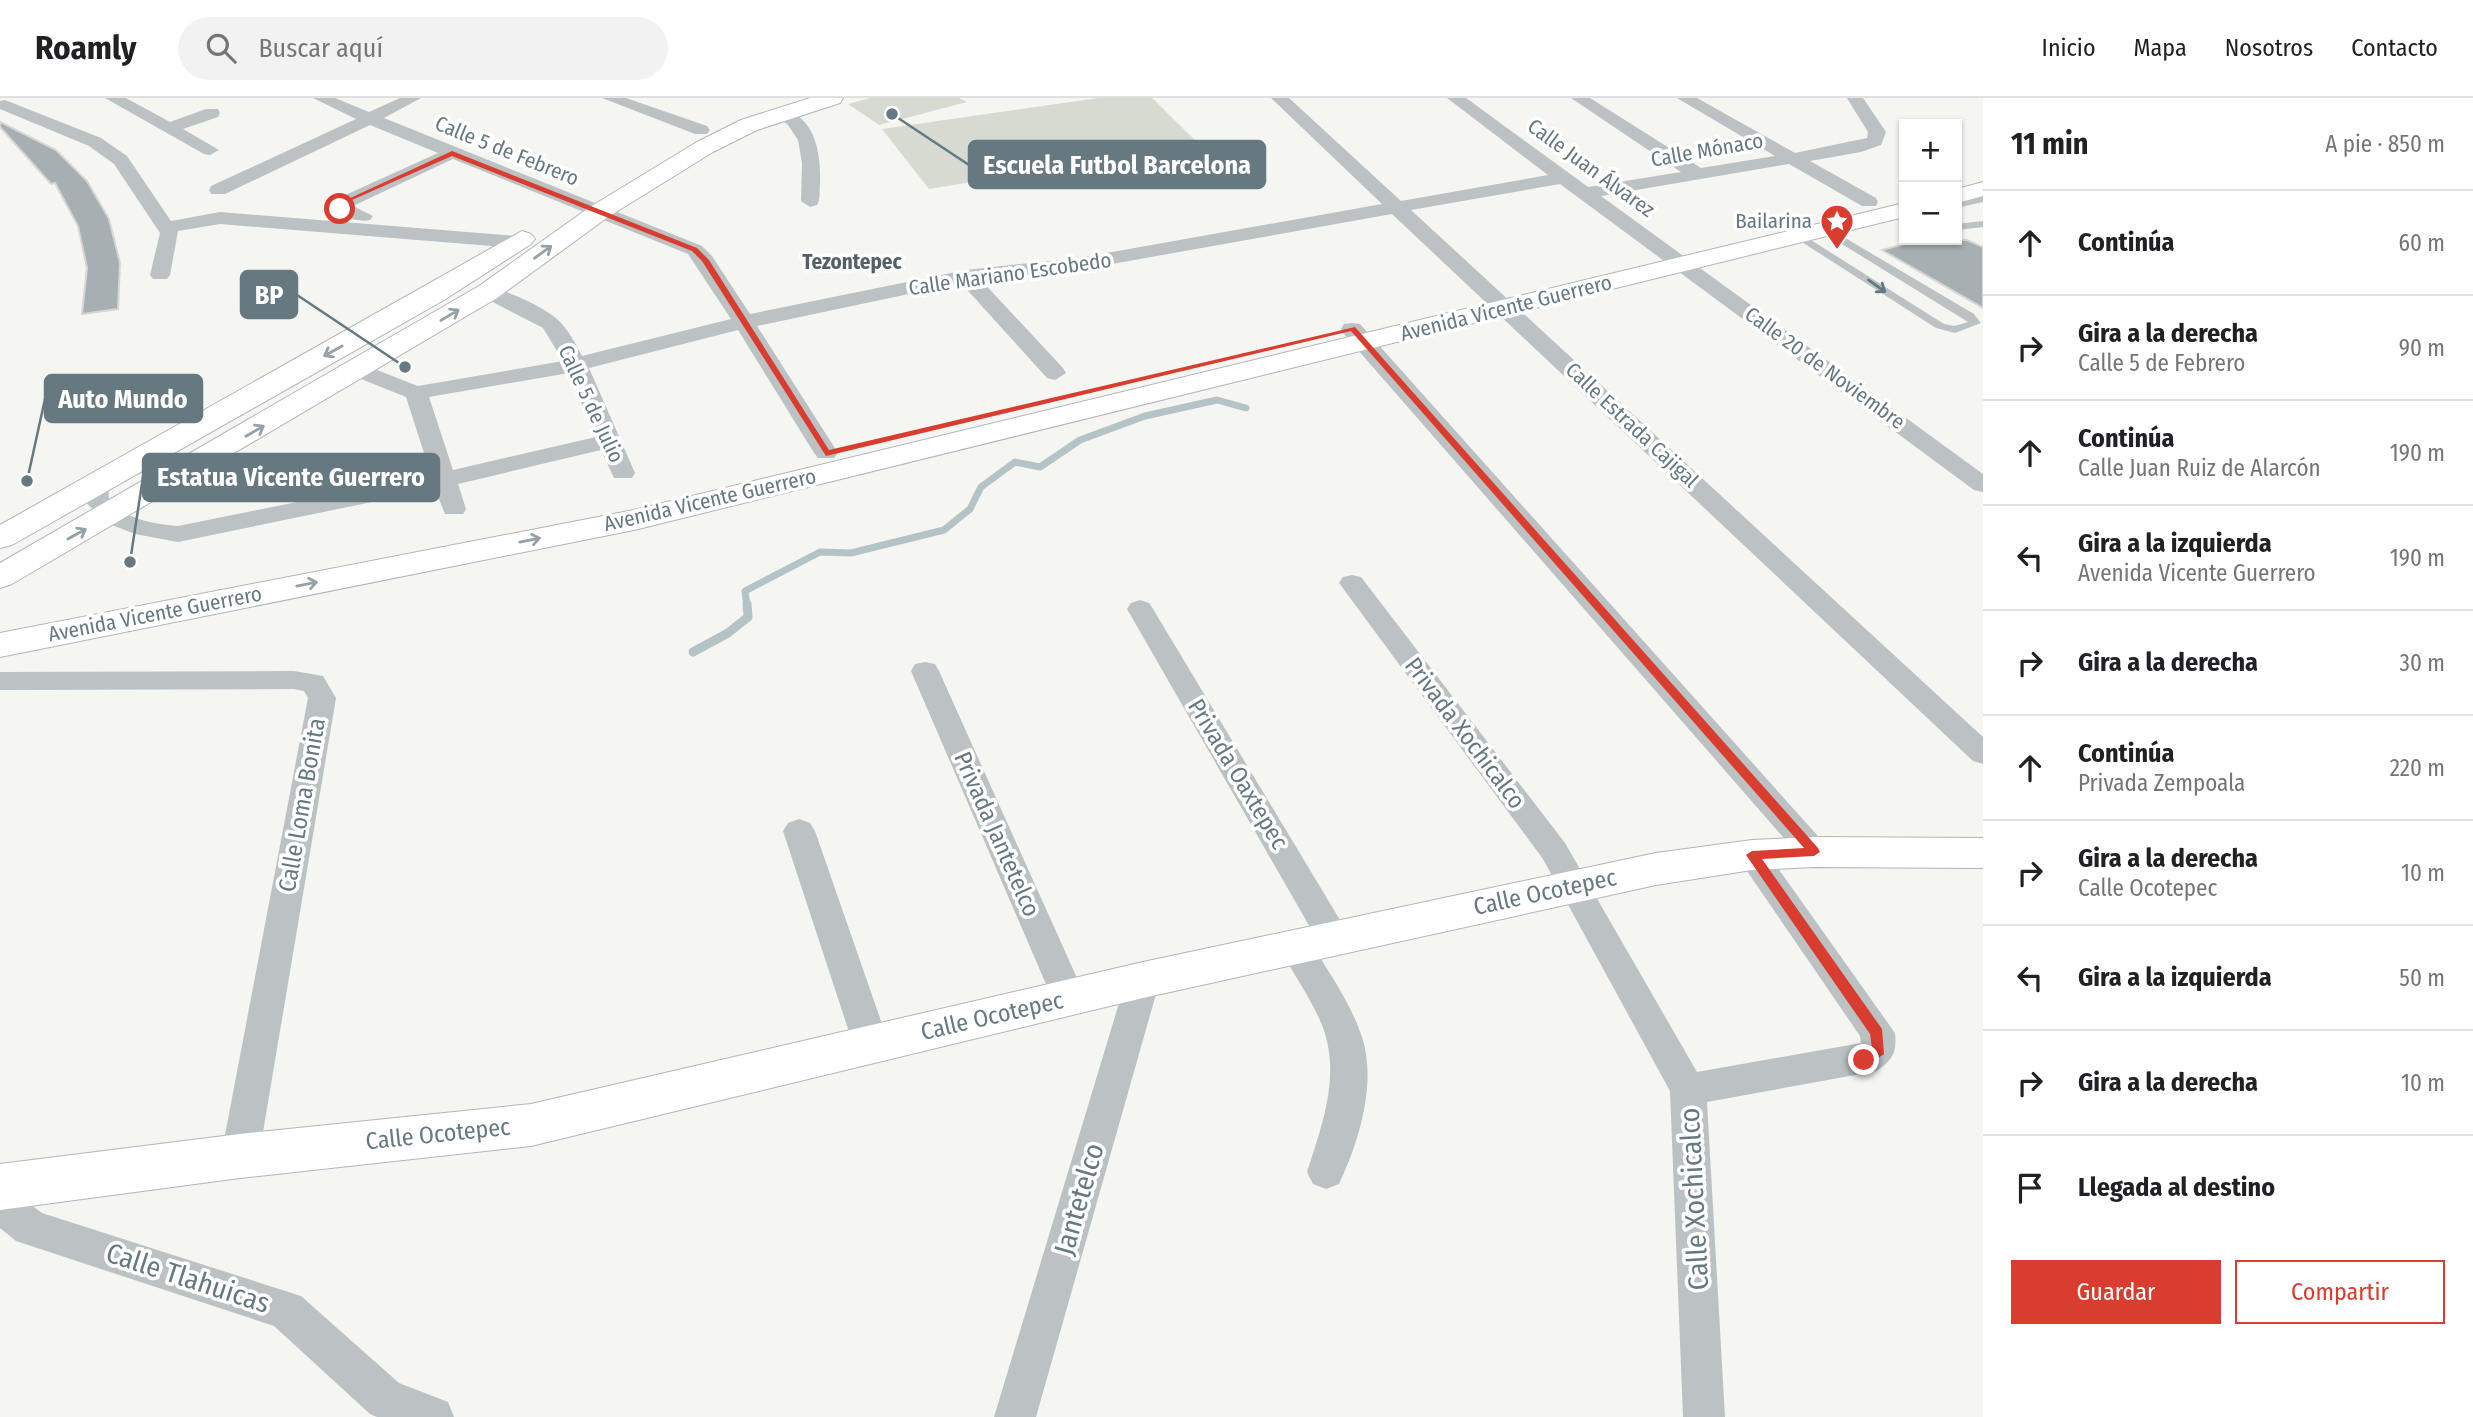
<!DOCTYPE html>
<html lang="es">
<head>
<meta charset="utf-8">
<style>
	body { margin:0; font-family:"Fira Sans Condensed",sans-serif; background:#f2f2f2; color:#202124 }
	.controls { position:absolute; right:21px; top:21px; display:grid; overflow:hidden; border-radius:0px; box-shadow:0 2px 5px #0004 }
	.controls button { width:63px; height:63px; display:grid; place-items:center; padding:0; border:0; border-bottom:2px solid #e0e0e0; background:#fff; color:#202124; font:35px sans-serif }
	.stop { position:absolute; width:21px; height:21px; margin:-16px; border:5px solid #d83d2f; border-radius:50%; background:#fff }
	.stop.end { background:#d83d2f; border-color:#fff; box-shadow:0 2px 7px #0008 }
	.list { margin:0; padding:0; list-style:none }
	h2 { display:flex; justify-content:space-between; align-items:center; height:91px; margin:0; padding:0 28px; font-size:30px }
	h2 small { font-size:23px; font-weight:400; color:#757577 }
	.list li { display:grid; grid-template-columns:46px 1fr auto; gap:21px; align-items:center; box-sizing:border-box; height:105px; padding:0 28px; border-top:2px solid #e0e0e0 }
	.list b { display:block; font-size:26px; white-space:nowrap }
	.list p { margin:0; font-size:23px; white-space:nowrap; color:#757577 }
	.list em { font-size:23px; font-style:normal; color:#757577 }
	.actions { display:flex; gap:14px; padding:21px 28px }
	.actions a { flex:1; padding:16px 0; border:2px solid #d83d2f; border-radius:0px; text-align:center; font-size:24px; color:#d83d2f }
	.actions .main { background:#d83d2f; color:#fff }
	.icon { flex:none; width:38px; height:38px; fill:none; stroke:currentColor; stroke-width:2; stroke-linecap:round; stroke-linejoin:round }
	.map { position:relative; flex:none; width:1983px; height:1319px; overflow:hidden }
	header { display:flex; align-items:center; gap:42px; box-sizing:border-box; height:98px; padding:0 35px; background:#fff; border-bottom:2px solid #e0e0e0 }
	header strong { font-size:33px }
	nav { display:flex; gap:38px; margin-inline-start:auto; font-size:24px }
	.search { width:490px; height:63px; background:#f2f2f2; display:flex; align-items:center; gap:18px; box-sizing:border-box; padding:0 24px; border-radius:38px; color:#757577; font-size:26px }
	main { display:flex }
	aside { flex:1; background:#fff }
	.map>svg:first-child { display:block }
	.green { fill:#d6dad1 }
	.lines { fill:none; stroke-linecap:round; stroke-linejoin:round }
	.stream-far1 { stroke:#b4c3c5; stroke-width:7 }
	.stream { stroke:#b4c3c5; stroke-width:9 }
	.building { fill:#a6afb2; stroke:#d7d6d5; stroke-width:2 }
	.secondary-casing { stroke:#afb6b9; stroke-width:2 }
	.lane { fill:#bcc2c4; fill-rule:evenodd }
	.street { fill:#bcc2c4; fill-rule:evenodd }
	.secondary { fill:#fff; fill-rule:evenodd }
	.oneway { stroke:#94a1a7 }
	.oneway2 { stroke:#667981 }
	.route { fill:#d83d2f }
	.labels { text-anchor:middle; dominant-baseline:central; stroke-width:7; stroke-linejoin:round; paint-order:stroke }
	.far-street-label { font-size:21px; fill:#667981; stroke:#fff }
	.far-poi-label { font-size:21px; fill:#667981; stroke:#fff; text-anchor:end }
	.far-neighbourhood-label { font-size:21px; font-weight:bold; fill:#536167; stroke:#fff }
	.street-label { font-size:24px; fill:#667981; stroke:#fff }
	.near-street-label { font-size:28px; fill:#667981; stroke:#fff }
	.leader { fill:none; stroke:#667981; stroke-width:2.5 }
	.callout-dot { fill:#667981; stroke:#fff; stroke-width:2.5 }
	.callout { fill:#667981; stroke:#667981; stroke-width:2.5 }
	.callout-label { font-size:26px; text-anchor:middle; font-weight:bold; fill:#fff }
</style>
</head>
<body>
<header>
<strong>Roamly</strong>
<div class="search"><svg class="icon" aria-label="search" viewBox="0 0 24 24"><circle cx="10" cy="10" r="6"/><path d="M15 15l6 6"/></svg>Buscar aquí</div>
<nav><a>Inicio</a><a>Mapa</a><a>Nosotros</a><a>Contacto</a></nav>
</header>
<main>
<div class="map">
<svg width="1983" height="1319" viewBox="0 0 1983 1319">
	<rect width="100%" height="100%" fill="#f5f5f2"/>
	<path class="green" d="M870,0H959L967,4L879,27L848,6Z
		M1099,0H1152L1199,46L929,91L882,31Z"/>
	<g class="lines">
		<path class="stream-far1" d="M747,508L745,493L820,454L851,455L944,432L970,411L981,389L1015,364L1040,369L1080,342L1145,318L1217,302L1246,310"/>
		<path class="stream" d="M693,554L728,535L748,519L747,506"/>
	</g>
	<path class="building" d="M0,24L56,52L87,83L109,121L120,165L118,211L82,216L87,170L78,128L55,85L51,86L0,29Z
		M1919,142H1967L1983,149V210L1882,152Z"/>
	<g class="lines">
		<defs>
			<path id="secondary" d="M810,0H843L840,5L757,32L713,54L608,119L497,200L12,486L0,490V465L479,188L590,109L697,44L741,22Z
				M1983,84V98L1957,105V91Z
				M1904,105V119L634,432L0,559V535L634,412Z
				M522,133L531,136L535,141L531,146L444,202L12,447L0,450V427Z
				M1814,739L1983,740V770L1814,769L1752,772L1656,787L1143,900L531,1048L240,1080L0,1112V1066L240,1036L531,1006L1143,864L1656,755L1752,742Z"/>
		</defs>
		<use href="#secondary" class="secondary-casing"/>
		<path class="lane" d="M1983,98V104L1957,110V104Z
			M1983,123V129L1957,132V126Z
			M1825,128L1974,216L1981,225L1955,235L1936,230L1794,139L1803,137L1944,226L1954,228L1968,224L1821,133L1820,131Z"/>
		<path class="street" d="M105,0H126L170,24L206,11H218L220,15L218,19L183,31L219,52L210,57L204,56Z
			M313,0H335L369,14L400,0H421L384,20L702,148L712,158L750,216L966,172L1084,159L1382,106L1271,0H1289L1401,103L1548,77L1447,0H1466L1588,89L1681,74L1571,0H1590L1701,70L1775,58L1677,0H1697L1795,55L1867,40L1868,34L1847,0H1863L1886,34L1881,47L1861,54L1810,63L1876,100L1878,104L1876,108H1862L1789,66L1601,98L1983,376V394L1974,392L1560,86L1411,112L1983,639V666L1973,663L1392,116L1084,171L981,182L1063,270L1066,275L1055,282L1047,280L961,185L757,228L838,355L834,360H818L814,355L738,232L589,270L635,375L632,380H614L601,352L458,386L466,411L463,416H445L435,391L178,444L135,436L104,424L85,403L84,384L87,379H105L108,384L109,402C127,422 153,426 178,428L431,377L406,299L351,277L348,272L359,265L418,288L563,263L543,230L481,198L478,194L481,190C497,186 544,209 557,221C568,231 576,246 582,258L731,221L688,156L453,61L353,108L373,118L370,122C357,125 336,117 328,108L330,104L438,55L370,27L225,96H211L209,92L211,88L356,21ZM569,275L596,339L453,372L429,299Z
			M602,0H626L707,28L710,32L707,36H695Z
			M5,2L101,40L127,58L171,123L220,114L517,138L527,144L517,150L220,126L178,133L170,177L167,181H153L150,177L160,135L114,66L89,48L0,11V3Z
			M782,11C816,19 821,56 820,85C819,93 821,100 817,107L810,109L801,103L802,65L798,42L788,27L773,16Z
			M1352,225L1360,226L1825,746L1830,754L1825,762L1814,766L1803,762L1344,236L1341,231L1344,226Z
			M1352,477L1361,479L1565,745L1697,974L1861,945L1860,938L1736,757L1741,749L1752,745L1763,749L1895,935C1897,955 1893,961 1877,973L1707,1004L1725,1319H1683L1670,993L1543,761L1339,485L1343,479Z
			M1140,502L1149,505L1153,511L1346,832L1351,841L1346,850L1334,854L1322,850L1127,511L1131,505Z
			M925,564L935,566L939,573L1086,900L1081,910L1069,914L1057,910L1052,900L911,573L915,566Z
			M294,573L323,578L336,600L259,1058L253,1070L240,1075L227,1070L221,1058L308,600L304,593L294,591L0,592V574Z
			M799,721L810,725L815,733L889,946L884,957L871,961L858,957L853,946L783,733L788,725Z
			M1296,836L1308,840C1327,872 1350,903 1362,939C1377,985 1359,1044 1339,1086L1326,1091L1313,1086L1307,1074C1324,1021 1344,969 1317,916C1306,893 1291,872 1279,849L1284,840Z
			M1143,868L1155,872L1160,882L1036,1319H994L1126,882L1131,872Z
			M0,1089L14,1094L42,1115L301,1198L399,1285L448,1304L454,1319H377L370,1316L274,1228L16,1143L0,1130Z"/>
		<use href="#secondary" class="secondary"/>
	</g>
	<defs><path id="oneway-shaft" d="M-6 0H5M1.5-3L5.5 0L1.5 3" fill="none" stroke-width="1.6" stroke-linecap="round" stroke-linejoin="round" transform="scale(1.75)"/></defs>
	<g class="oneway">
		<use href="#oneway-shaft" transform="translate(543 154) rotate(-36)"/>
		<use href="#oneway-shaft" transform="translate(450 217) rotate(-31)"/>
		<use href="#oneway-shaft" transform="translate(333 253) rotate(151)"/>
		<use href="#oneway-shaft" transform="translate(255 333) rotate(-30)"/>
		<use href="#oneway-shaft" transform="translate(77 436) rotate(-29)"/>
		<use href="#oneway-shaft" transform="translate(530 442) rotate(-11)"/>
		<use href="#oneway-shaft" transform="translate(307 486) rotate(-11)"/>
	</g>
	<use class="oneway2" href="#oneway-shaft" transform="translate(1877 188) rotate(35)"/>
	<path class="route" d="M452,53L697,150L709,162L829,352L1355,229L1818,750L1820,754L1814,758L1762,761L1882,931L1884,956L1869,966H1859V958L1872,950L1870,936L1746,757L1752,753L1804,750L1351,233L826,358L702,163L692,153L452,58L345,105L341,108L343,113H338L333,108Z"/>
	<defs>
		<symbol id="sight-pin" viewBox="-11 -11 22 30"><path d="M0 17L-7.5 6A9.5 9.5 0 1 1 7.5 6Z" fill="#d83d2f" stroke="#fff"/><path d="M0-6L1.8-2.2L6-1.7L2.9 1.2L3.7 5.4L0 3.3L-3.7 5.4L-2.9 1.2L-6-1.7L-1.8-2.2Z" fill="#fff"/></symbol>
	</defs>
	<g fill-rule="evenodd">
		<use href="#sight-pin" x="1818" y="104" width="38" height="52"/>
	</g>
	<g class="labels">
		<g class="far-street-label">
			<text transform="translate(1707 52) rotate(-10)">Calle Mónaco</text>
			<text transform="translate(507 53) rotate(22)">Calle 5 de Febrero</text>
			<text transform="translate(1591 70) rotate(36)">Calle Juan Álvarez</text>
			<text transform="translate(1010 176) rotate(-8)">Calle Mariano Escobedo</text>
			<text transform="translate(1506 210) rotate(-14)">Avenida Vicente Guerrero</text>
			<text transform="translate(1825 270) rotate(36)">Calle 20 de Noviembre</text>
			<text transform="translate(591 306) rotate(65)">Calle 5 de Julio</text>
			<text transform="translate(1632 327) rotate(43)">Calle Estrada Cajigal</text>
			<text transform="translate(710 402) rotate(-13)">Avenida Vicente Guerrero</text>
			<text transform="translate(155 516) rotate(-11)">Avenida Vicente Guerrero</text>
		</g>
		<g class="far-poi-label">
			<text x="1812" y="123">Bailarina</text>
		</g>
		<g class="far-neighbourhood-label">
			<text x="852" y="164">Tezontepec</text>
		</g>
		<g class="street-label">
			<text transform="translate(1465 635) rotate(53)">Privada Xochicalco</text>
			<text transform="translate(1238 676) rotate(59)">Privada Oaxtepec</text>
			<text transform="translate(302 707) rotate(-80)">Calle Loma Bonita</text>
			<text transform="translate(997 736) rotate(66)">Privada Jantetelco</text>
			<text transform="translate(1545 794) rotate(-12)">Calle Ocotepec</text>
			<text transform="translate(992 918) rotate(-13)">Calle Ocotepec</text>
			<text transform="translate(438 1036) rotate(-6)">Calle Ocotepec</text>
		</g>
		<g class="near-street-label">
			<text transform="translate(1079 1101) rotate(-74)">Jantetelco</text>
			<text transform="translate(1694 1101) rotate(-93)">Calle Xochicalco</text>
			<text transform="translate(188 1180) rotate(18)">Calle Tlahuicas</text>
		</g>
	</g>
	<path class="leader" d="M892 16L969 67M405 269L297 197M27 383L45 301M130 464L143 379"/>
	<g class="callout-dot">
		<circle cx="892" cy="16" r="7"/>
		<circle cx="405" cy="269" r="7"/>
		<circle cx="27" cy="383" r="7"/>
		<circle cx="130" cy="464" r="7"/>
	</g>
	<g class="callout">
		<rect x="969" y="43" width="296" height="47" rx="7"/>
		<rect x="241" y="173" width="56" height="47" rx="7"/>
		<rect x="45" y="277" width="157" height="47" rx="7"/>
		<rect x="143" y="356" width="296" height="47" rx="7"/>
	</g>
	<g class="callout-label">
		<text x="1117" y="76">Escuela Futbol Barcelona</text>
		<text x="269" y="206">BP</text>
		<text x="123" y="310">Auto Mundo</text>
		<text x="291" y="388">Estatua Vicente Guerrero</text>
	</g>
</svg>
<div class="controls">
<button>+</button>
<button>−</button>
</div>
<div class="stop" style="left:340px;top:111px"></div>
<div class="stop end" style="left:1864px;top:962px"></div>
</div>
<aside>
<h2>11 min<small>A pie · 850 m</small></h2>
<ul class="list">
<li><svg class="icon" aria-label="ahead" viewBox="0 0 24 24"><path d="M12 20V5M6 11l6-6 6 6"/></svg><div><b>Continúa</b></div><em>60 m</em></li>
<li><svg class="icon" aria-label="right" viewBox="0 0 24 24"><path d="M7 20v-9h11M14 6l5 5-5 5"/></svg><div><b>Gira a la derecha</b><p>Calle 5 de Febrero</p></div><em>90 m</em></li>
<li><svg class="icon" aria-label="ahead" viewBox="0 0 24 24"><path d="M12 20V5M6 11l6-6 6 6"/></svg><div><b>Continúa</b><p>Calle Juan Ruiz de Alarcón</p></div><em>190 m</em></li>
<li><svg class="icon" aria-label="left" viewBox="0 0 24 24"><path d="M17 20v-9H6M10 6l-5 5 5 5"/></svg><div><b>Gira a la izquierda</b><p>Avenida Vicente Guerrero</p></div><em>190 m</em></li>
<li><svg class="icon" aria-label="right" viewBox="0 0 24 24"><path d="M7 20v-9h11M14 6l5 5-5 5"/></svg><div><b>Gira a la derecha</b></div><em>30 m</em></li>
<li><svg class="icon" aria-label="ahead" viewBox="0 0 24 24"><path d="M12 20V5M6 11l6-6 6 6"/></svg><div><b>Continúa</b><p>Privada Zempoala</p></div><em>220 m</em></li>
<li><svg class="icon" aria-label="right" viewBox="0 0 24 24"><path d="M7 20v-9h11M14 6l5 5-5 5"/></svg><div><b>Gira a la derecha</b><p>Calle Ocotepec</p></div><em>10 m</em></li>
<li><svg class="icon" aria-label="left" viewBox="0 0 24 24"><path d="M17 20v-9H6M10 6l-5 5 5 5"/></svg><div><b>Gira a la izquierda</b></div><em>50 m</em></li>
<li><svg class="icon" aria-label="right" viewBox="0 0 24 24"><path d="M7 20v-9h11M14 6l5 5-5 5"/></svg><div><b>Gira a la derecha</b></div><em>10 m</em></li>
<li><svg class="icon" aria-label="arrive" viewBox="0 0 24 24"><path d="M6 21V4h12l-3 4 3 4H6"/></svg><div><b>Llegada al destino</b></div></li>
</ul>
<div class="actions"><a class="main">Guardar</a><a>Compartir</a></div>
</aside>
</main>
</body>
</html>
